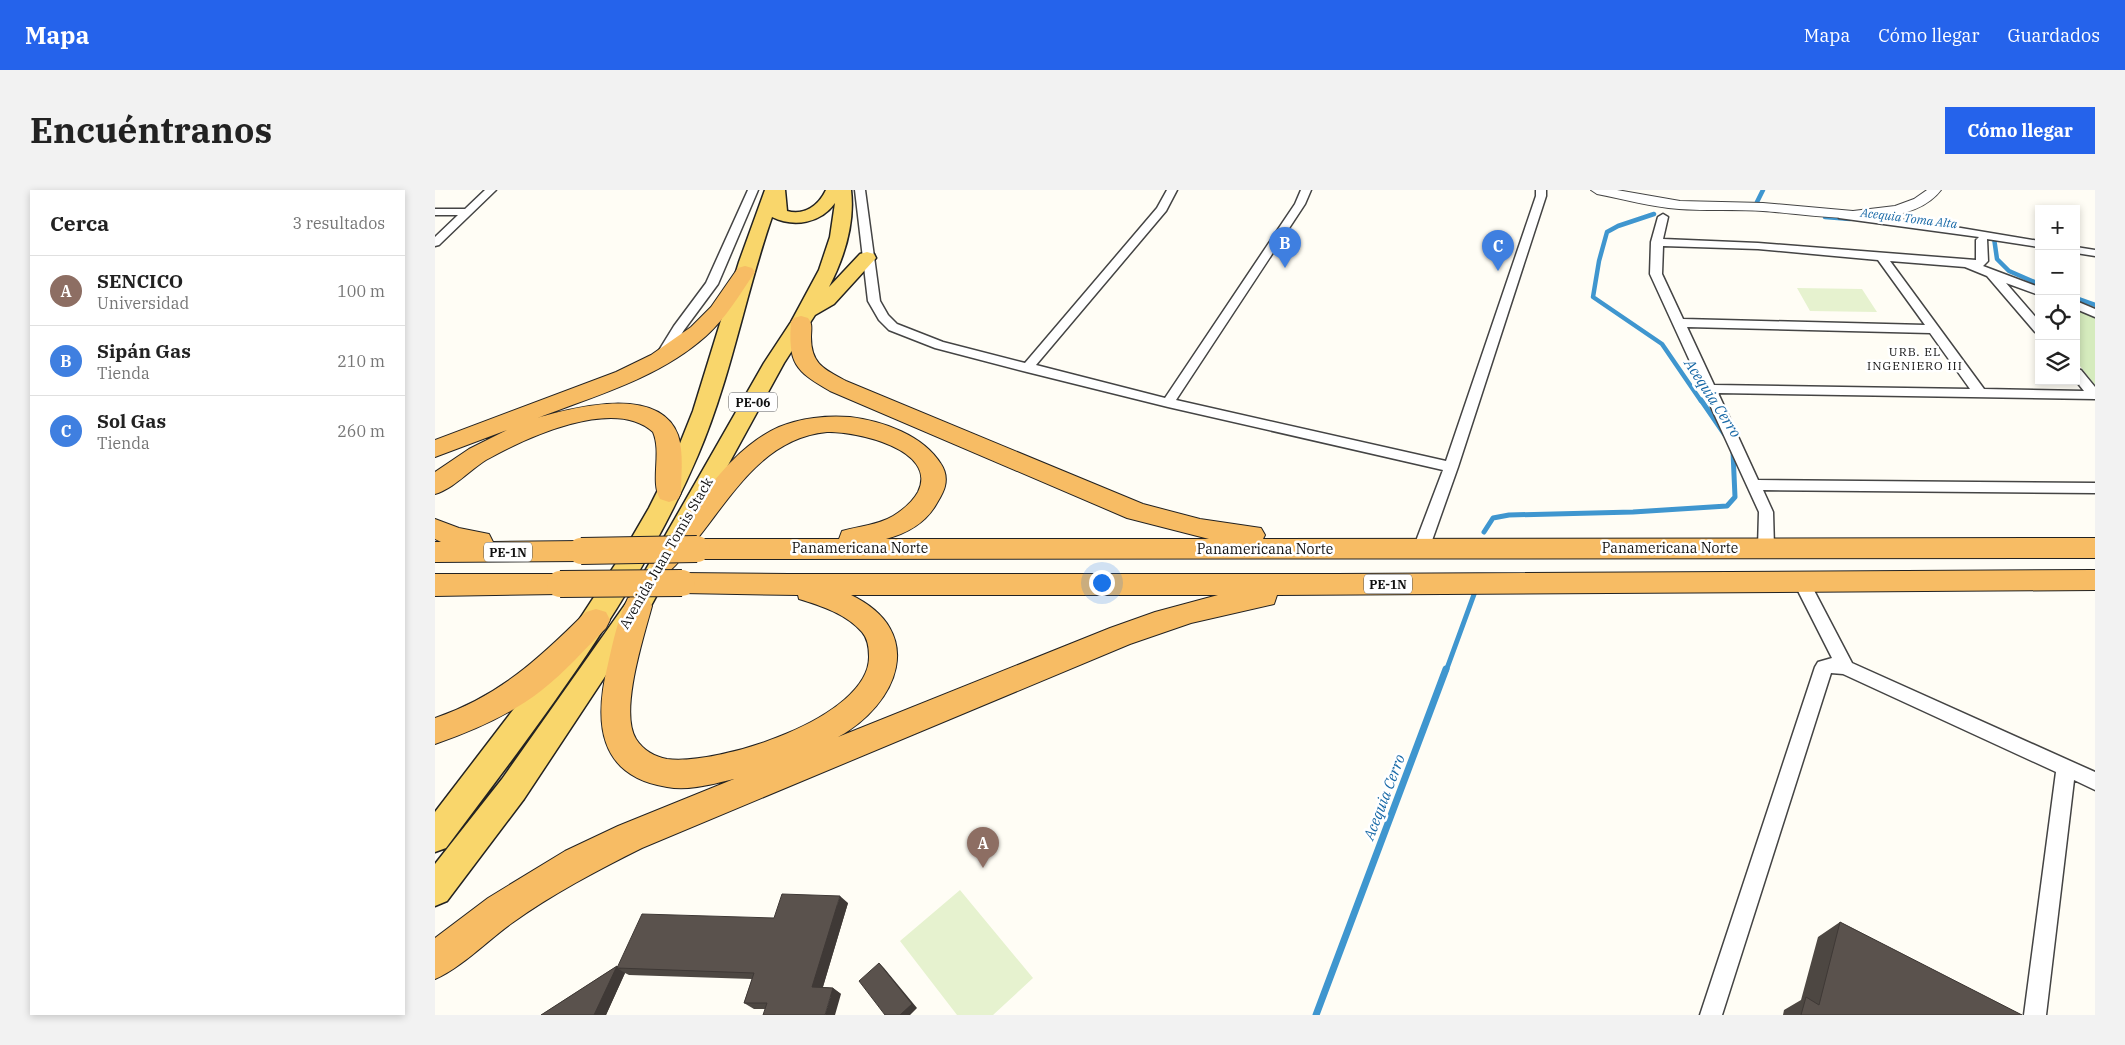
<!DOCTYPE html>
<html lang="es">
<head>
<meta charset="utf-8">
<style>
	body { margin:0; font-family:"IBM Plex Serif",serif; background:#f2f2f2; color:#222 }
	.controls { position:absolute; right:15px; top:15px; display:grid; overflow:hidden; border-radius:0px; box-shadow:0 2px 8px #0003 }
	.controls button { width:45px; height:45px; display:grid; place-items:center; padding:0; border:0; border-bottom:1px solid #e0e0e0; background:#fff; color:#222; font:25px sans-serif }
	.you { position:absolute; left:666px; top:392px; width:18px; height:18px; margin:-12px; border:4px solid #fff; border-radius:50%; background:#1a73e8; box-shadow:0 0 0 8px #1a73e833 }
	.badge { display:grid; place-items:center; width:32px; height:32px; border-radius:50%; background:#2563eb; color:#fff; font-size:16px; font-weight:700 }
	.pin { position:absolute; translate:-50% -41px; filter:drop-shadow(0 1px 2px #0008) }
	.pin::after { content:''; position:absolute; top:26px; width:18px; height:15px; background:inherit; clip-path:polygon(0 0,100% 0,50% 100%) }
	.list { margin:0; padding:0; list-style:none }
	h2 { display:flex; justify-content:space-between; align-items:center; height:65px; margin:0; padding:0 20px; font-size:21px }
	h2 small { font-size:16px; font-weight:400; color:#767676 }
	.list li { display:grid; grid-template-columns:32px 1fr auto; gap:15px; align-items:center; box-sizing:border-box; height:70px; padding:0 20px; border-top:1px solid #e0e0e0 }
	.list b { display:block; font-size:19px; white-space:nowrap }
	.list p { margin:0; font-size:16px; white-space:nowrap; color:#767676 }
	.list em { font-size:16px; font-style:normal; color:#767676 }
	.icon { flex:none; width:28px; height:28px; fill:none; stroke:currentColor; stroke-width:2; stroke-linecap:round; stroke-linejoin:round }
	.map { position:relative; flex:none; width:1660px; height:825px; overflow:hidden; border-radius:0px }
	header { display:flex; align-items:center; gap:30px; box-sizing:border-box; height:70px; padding:0 25px; background:#2563eb; color:#fff }
	header strong { font-size:24px }
	nav { display:flex; gap:28px; margin-inline-start:auto; font-size:18px }
	.intro { display:flex; align-items:center; justify-content:space-between; box-sizing:border-box; height:120px; padding:0 30px }
	h1 { margin:0; font-size:35px }
	.button { padding:12px 22px; border-radius:0px; background:#2563eb; color:#fff; font-size:18px; font-weight:700 }
	main { display:flex; gap:30px; padding:0 30px }
	aside { flex:1; background:#fff; border-radius:0px; box-shadow:0 2px 8px #0003 }
	.map>svg:first-child { display:block }
	.green { fill:#d5ebbd }
	.pitch { fill:#e6f2cf }
	.lines { fill:none; stroke-linecap:round; stroke-linejoin:round }
	.stream-far2 { stroke:#3f96cf; stroke-width:4.5 }
	.stream-far1 { stroke:#3f96cf; stroke-width:5 }
	.stream { stroke:#3f96cf; stroke-width:7 }
	.minor-casing { stroke:#444; stroke-width:3 }
	.tertiary-casing { stroke:#444; stroke-width:2 }
	.primary-casing { stroke:#222; stroke-width:3 }
	.trunk-casing { stroke:#222; stroke-width:2 }
	.minor { fill:#fff; fill-rule:evenodd }
	.tertiary { fill:#fff; fill-rule:evenodd }
	.primary { fill:#f9d66b; fill-rule:evenodd }
	.trunk { fill:#f7bc64; fill-rule:evenodd }
	.trunk-bridge-casing { stroke:#222; stroke-width:28; stroke-linecap:butt }
	.trunk-bridge { stroke:#f7bc64; stroke-width:26 }
	.wall { fill:#4d4742 }
	.shaded-wall { fill:#3f3936 }
	.building { fill:#5a524d; stroke:#3f3936 }
	.labels { text-anchor:middle; dominant-baseline:central; stroke-width:5; stroke-linejoin:round; paint-order:stroke }
	.far-water-label { font-size:12px; font-style:italic; fill:#1768a6; stroke:#fff }
	.far-neighbourhood-label { font-size:12px; letter-spacing:1px; fill:#111; stroke:#fff }
	.shield { fill:#fff; stroke:#585858; stroke-width:1 }
	.shield-label { font-size:12px; font-weight:bold; fill:#111 }
	.street-label { font-size:14px; fill:#111; stroke:#fff }
	.water-label { font-size:15px; font-style:italic; fill:#1768a6; stroke:#fff }
</style>
</head>
<body>
<header>
<strong>Mapa</strong>
<nav><a>Mapa</a><a>Cómo llegar</a><a>Guardados</a></nav>
</header>
<div class="intro"><h1>Encuéntranos</h1><a class="button">Cómo llegar</a></div>
<main>
<aside>
<h2>Cerca<small>3 resultados</small></h2>
<ul class="list">
<li><span class="badge" style="background:#8d6e63">A</span><div><b>SENCICO</b><p>Universidad</p></div><em>100 m</em></li>
<li><span class="badge" style="background:#3f7fe0">B</span><div><b>Sipán Gas</b><p>Tienda</p></div><em>210 m</em></li>
<li><span class="badge" style="background:#3f7fe0">C</span><div><b>Sol Gas</b><p>Tienda</p></div><em>260 m</em></li>
</ul>
</aside>
<div class="map">
<svg width="1660" height="825" viewBox="0 0 1660 825">
	<rect width="100%" height="100%" fill="#fffdf5"/>
	<path class="green" d="M1641,120L1660,127V195L1641,171Z"/>
	<path class="pitch" d="M1362,98L1427,99L1442,122L1375,121Z
		M525,700L598,788L558,825H522L465,751Z"/>
	<g class="lines">
		<path class="stream-far2" d="M1322,12L1328,0
			M1219,24L1183,36L1172,42L1164,71L1158,107L1227,154L1266,211
			M1390,27L1415,29
			M1553,48H1559L1562,69L1574,81L1604,94
			M1641,108L1660,115"/>
		<path class="stream-far1" d="M1266,210L1290,245
			M1049,342L1058,328L1074,325L1198,322L1292,316L1300,307L1298,262
			M1011,481L1041,399"/>
		<path class="stream" d="M881,825L1011,479"/>
		<defs>
			<path id="minor" d="M50,0H61L4,55L0,56V47L23,25H0V19H30Z
				M313,0H323L283,94L249,140L229,173H219L218,170L239,136L271,93Z
				M420,0H430L445,111L453,125L462,134L508,152L590,173L722,18L732,0H742L731,21L601,175L730,208L860,14L866,0H876L870,14L741,210L1011,271L1101,6V0H1111V6L1023,277L994,359L991,363L986,365L981,363L978,359L1008,280L733,217L592,182L500,158L454,140L444,130L433,111Z
				M1408,23L1502,34L1604,51V57L1552,49L1553,71L1548,76L1604,97V105L1571,93L1604,131V143L1600,142L1552,86L1530,77L1455,71L1549,199L1649,201L1641,191V179L1646,180L1660,197V209L1283,203L1323,290L1660,293V303L1328,300L1338,322L1339,358L1336,362L1331,364L1326,362L1323,358L1324,322L1215,84L1216,52L1223,27L1228,24L1233,27L1228,49L1323,53L1541,70V50L1544,47L1404,28L1403,26ZM1228,56L1323,59L1443,70L1490,135L1248,129L1227,84ZM1252,137L1495,143L1535,199L1279,195Z
				M1641,57L1660,60V66L1641,63Z
				M1641,111L1660,119V127L1641,119Z
				M1366,385L1372,387L1417,473L1660,582V600L1639,590L1611,825H1589L1621,582L1408,484L1396,483L1287,825H1265L1380,477L1383,472L1397,468L1358,391L1360,387Z"/>
			<path id="tertiary" d="M1156,0H1182L1245,11L1328,13L1418,21L1460,16L1479,9L1492,0H1506C1473,44 1375,24 1328,21C1300,19 1272,21 1244,19C1216,17 1189,9 1162,4Z"/>
			<path id="primary" d="M330,0H350L352,21C370,26 384,15 391,0H416C420,33 409,68 394,97L425,64L432,62L439,64L441,68L399,114L380,125L349,173L212,423L89,609L12,711L0,716V674L67,589L194,409L329,173L356,132L384,80L395,47L400,13C386,33 359,38 337,27C310,105 296,188 263,265C202,408 104,534 11,658L0,662V622L127,456L189,361L214,318L240,266L258,221L304,72Z"/>
			<path id="trunk" d="M310,76L317,78L320,82C305,104 291,128 271,146C224,188 160,206 102,228C140,217 224,195 243,245C249,263 246,284 246,303L243,309L234,312L225,309C215,291 227,263 218,242C179,206 90,248 51,270C35,280 18,299 0,304V282L34,259L72,240L0,267V250L181,182L216,165L256,137L276,117L303,78Z
				M366,126L373,128C378,134 376,140 376,147C376,174 389,179 411,191L708,314L765,329L826,338L830,345L828,349L1660,348V368L262,369L253,366L251,362C240,376 236,386 218,380L214,373L218,366C229,352 241,339 252,325C278,292 304,255 344,237C365,228 392,225 415,227C448,231 488,245 506,274C510,280 512,288 510,296C509,301 505,308 502,313C491,333 473,343 451,349H774L692,328L395,201C360,181 353,173 356,132L359,128ZM392,242C420,241 504,259 483,302C478,311 468,320 458,326C443,335 424,336 407,341L404,349H262C298,304 329,248 392,242Z
				M0,329L24,338L54,344L58,352L146,351L155,354L159,361L155,368L146,371L0,372V352H6L0,349Z
				M1660,380V400L842,405L839,414L756,433L695,454L207,658C161,681 119,703 77,733C53,750 26,778 0,789V748L53,708L130,661L183,636L299,589C278,594 254,601 232,597C162,586 159,531 173,474C178,452 183,428 193,408L203,405L213,408L217,416C209,446 184,522 201,549C208,560 220,567 232,569C282,576 434,528 434,467C434,458 433,449 427,442C411,424 387,416 364,409L363,405L247,403L237,400L233,393L237,386L247,383L354,384H901ZM416,405H783L720,422L675,438L403,547C463,514 493,442 416,405Z
				M0,384H125L135,387L139,394L135,401L125,404L0,406Z
				M161,419L171,422L175,430L171,438C150,459 130,482 107,500C75,525 38,541 0,554V528C64,506 104,469 151,422Z"/>
		</defs>
		<use href="#minor" class="minor-casing"/>
		<use href="#tertiary" class="tertiary-casing"/>
		<use href="#primary" class="primary-casing"/>
		<use href="#trunk" class="trunk-casing"/>
		<use href="#minor" class="minor"/>
		<use href="#tertiary" class="tertiary"/>
		<use href="#primary" class="primary"/>
		<use href="#trunk" class="trunk"/>
		<defs>
			<path id="trunk-bridge" d="M146,361L262,359
				M125,394L247,393"/>
		</defs>
		<use href="#trunk-bridge" class="trunk-bridge-casing"/>
		<use href="#trunk-bridge" class="trunk-bridge"/>
	</g>
	<path class="wall" d="M413,713L388,797L398,798L406,804L330,819H319L309,813L317,789L194,785L190,783L171,825H106L182,776H183L339,728Z
		M1405,732L1587,825H1348L1349,820L1366,810L1383,747Z"/>
	<path class="shaded-wall" d="M405,706L413,713L386,803L377,797Z
		M444,773L449,778L482,818L475,825H465Z
		M182,776L187,779L182,778L190,783L171,825H159Z
		M398,798L406,804L400,825H390Z"/>
	<path class="building" d="M347,704L405,706L377,797L398,798L390,825H328L332,813H309L319,783L182,778L207,724L339,728Z
		M1405,732L1587,825H1366L1371,807L1384,815Z
		M444,773L477,814L465,825H450L424,791Z
		M182,776L159,825H106Z"/>
	<g class="labels">
		<g class="far-water-label">
			<text transform="translate(1474 28) rotate(7)">Acequia Toma Alta</text>
		</g>
		<g class="far-neighbourhood-label">
			<text x="1480" y="161">URB. EL<tspan x="1480" dy="14">INGENIERO III</tspan></text>
		</g>
		<g class="shield">
			<rect x="294" y="202.5" width="48" height="19" rx="4"/>
			<rect x="49" y="352.5" width="48" height="19" rx="4"/>
			<rect x="929" y="384.5" width="48" height="19" rx="4"/>
		</g>
		<g class="shield-label">
			<text x="318" y="212">PE-06</text>
			<text x="73" y="362">PE-1N</text>
			<text x="953" y="394">PE-1N</text>
		</g>
		<g class="street-label">
			<text x="425" y="358">Panamericana Norte</text>
			<text x="1235" y="358">Panamericana Norte</text>
			<text x="830" y="359">Panamericana Norte</text>
			<text transform="translate(231 363) rotate(-60)">Avenida Juan Tomis Stack</text>
		</g>
		<g class="water-label">
			<text transform="translate(1278 208) rotate(57)">Acequia Cerro</text>
			<text transform="translate(949 607) rotate(-69)">Acequia Cerro</text>
		</g>
	</g>
</svg>
<div class="controls">
<button>+</button>
<button>−</button>
<button><svg class="icon" aria-label="locate" viewBox="0 0 24 24"><circle cx="12" cy="12" r="6"/><path d="M12 2v4M12 18v4M2 12h4M18 12h4"/></svg></button>
<button><svg class="icon" aria-label="layers" viewBox="0 0 24 24"><path d="M12 4l9 5-9 5-9-5zM3 14l9 5 9-5"/></svg></button>
</div>
<div class="you"></div>
<div class="pin badge" style="left:548px;top:678px;background:#8d6e63">A</div>
<div class="pin badge" style="left:850px;top:78px;background:#3f7fe0">B</div>
<div class="pin badge" style="left:1063px;top:81px;background:#3f7fe0">C</div>
</div>
</main>
</body>
</html>
